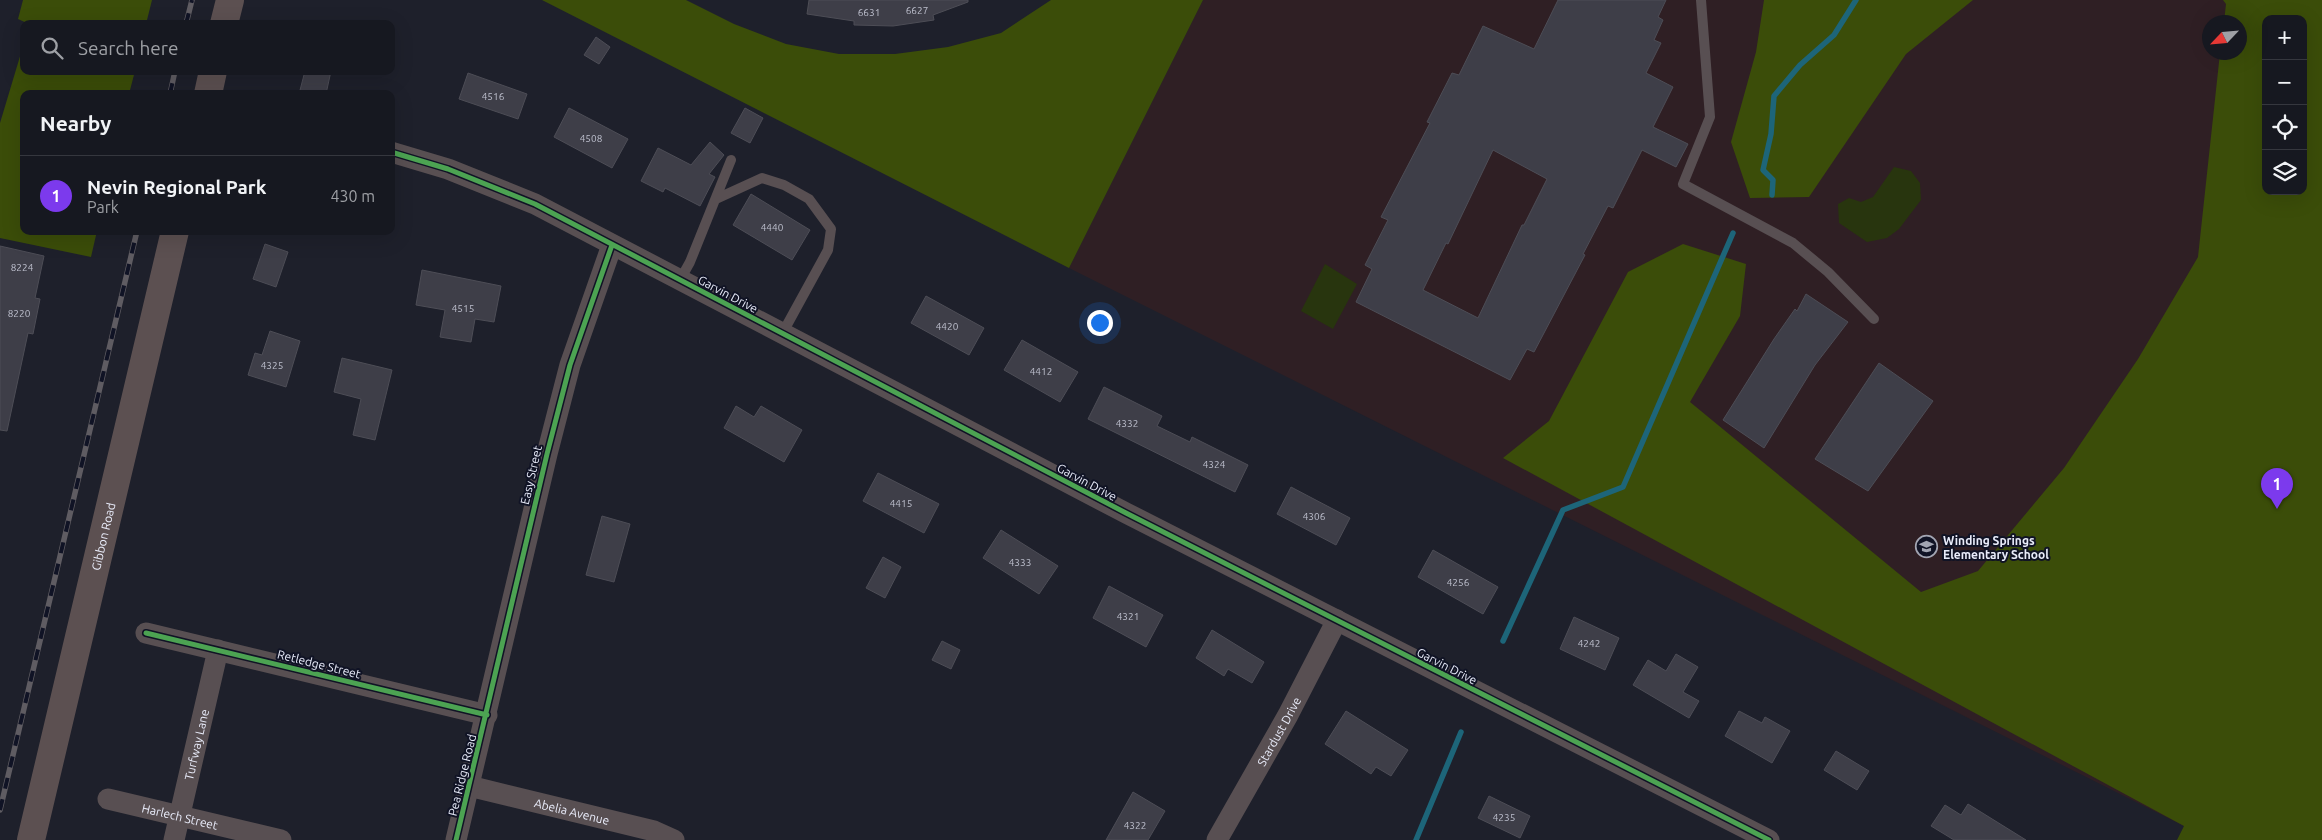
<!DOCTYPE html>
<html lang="en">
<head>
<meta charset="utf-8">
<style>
	body { margin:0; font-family:Ubuntu,sans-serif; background:#23252d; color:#f1f3f6 }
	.controls { position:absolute; right:15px; top:15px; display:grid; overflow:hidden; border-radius:10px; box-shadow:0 5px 20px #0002 }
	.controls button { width:45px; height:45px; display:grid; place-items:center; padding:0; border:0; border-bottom:1px solid #35373e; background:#161820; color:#f1f3f6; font:25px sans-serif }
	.compass { position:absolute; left:2202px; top:15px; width:45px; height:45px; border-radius:50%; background:#161820; box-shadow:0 5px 20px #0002; rotate:244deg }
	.you { position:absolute; left:1099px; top:322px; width:18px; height:18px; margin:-12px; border:4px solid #fff; border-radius:50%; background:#1a73e8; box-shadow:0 0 0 8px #1a73e833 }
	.badge { display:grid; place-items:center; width:32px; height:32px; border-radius:50%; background:#7c3aed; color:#fff; font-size:16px; font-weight:700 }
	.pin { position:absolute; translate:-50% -41px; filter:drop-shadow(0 1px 2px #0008) }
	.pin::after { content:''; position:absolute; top:26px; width:18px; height:15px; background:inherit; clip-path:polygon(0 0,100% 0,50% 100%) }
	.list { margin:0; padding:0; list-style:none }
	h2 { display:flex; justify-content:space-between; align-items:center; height:65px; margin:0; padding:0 20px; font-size:21px }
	h2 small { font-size:16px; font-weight:400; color:#9ea0a5 }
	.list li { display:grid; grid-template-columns:32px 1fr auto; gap:15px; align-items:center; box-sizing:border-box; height:80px; padding:0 20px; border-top:1px solid #35373e }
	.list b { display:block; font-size:19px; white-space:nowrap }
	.list p { margin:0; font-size:16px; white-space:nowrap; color:#9ea0a5 }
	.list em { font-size:16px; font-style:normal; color:#9ea0a5 }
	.icon { flex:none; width:28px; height:28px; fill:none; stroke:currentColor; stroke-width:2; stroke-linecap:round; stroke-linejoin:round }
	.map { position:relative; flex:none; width:2322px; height:840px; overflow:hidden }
	.search { position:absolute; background:#161820; box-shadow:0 5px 20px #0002; left:20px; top:20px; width:375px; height:55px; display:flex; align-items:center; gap:12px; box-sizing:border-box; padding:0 18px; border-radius:10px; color:#9ea0a5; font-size:19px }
	.panel { position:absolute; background:#161820; box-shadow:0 5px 20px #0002; left:20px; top:90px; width:375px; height:145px; border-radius:10px }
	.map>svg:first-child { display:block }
	.education { fill:#2f1f24; fill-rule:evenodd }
	.green { fill:#28350e }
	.forest { fill:#3b4d09; fill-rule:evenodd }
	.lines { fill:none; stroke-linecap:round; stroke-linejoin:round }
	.stream { stroke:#1d6579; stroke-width:5.5 }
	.building { fill:#3e3e48; stroke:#4d4d56; fill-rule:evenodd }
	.lane { stroke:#584f52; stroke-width:10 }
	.street { stroke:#584f52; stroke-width:21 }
	.secondary { stroke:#5c5051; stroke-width:28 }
	.rail-casing { stroke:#5f5c62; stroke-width:5.5 }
	.rail { stroke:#101325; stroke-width:4; stroke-dasharray:11; stroke-linecap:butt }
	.cycleway-casing { stroke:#101325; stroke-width:8 }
	.cycleway { stroke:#4ca352; stroke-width:5 }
	.labels { text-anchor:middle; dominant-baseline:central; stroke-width:4; stroke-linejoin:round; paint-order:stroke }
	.number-label { font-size:10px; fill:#bec0ce }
	.street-label { font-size:12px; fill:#e9ecfa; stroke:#101325 }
	.poi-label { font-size:12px; font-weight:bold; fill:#e9ecfa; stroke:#101325; text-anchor:start }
</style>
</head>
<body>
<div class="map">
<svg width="2322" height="840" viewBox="0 0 2322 840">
	<rect width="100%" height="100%" fill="#1e202b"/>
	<path class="education" d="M1203,0H2311L2303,19H2266V191L2184,826L1069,268ZM2210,22H2240V52H2210Z"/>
	<path class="green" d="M1894,167L1911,171L1920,183L1921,200L1899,229L1887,238L1867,242L1839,223L1838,204L1849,198L1861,202L1873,197Z
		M1325,264L1357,284L1333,329L1301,311Z"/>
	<path class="forest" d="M23,0H152L146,24H29L18,19Z
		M542,0H686L734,24L786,44L839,54H895L948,47L1001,33L1051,0H1203L1069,268Z
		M1764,0H1973L1906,54L1809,197L1750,198L1731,142L1756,52Z
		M2223,0H2322V840H2177L2184,826L1503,458L1549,421L1628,272L1683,244L1746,264L1740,316L1690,402L1921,592L1978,571L2064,468L2138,359L2198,257L2220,53L2240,52V22H2224L2226,4ZM2266,19H2303V191H2266Z
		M24,43V71H135L129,94H24V231H97L91,257L0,238V123Z"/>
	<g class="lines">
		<path class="stream" d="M1772,195L1773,180L1763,170L1771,134L1774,96L1800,65L1834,35L1856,0
			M1503,641L1563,510L1623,487L1733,233
			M1416,840L1461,732"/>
	</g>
	<path class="building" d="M809,0H968V2L933,15L934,20L893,26L854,25V21L807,14Z
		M1558,0H1666L1658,17L1663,20L1654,40L1661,43L1646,73L1673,87L1653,127L1688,144L1676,167L1642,150L1613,208L1608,206L1583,254L1585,255L1534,352L1527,349L1510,380L1356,302L1372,269L1365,265L1388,220L1381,217L1430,123L1427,122L1452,73L1459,75L1483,26L1534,49ZM1493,150L1547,179L1524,225H1522L1478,318L1423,290L1446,243L1448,244Z
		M596,37L610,47L599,64L584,55Z
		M305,71H331L326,94H299Z
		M468,73L527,94L518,119L459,99Z
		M569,108L628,139L612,168L554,137Z
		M745,108L763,118L750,143L731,133Z
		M710,142L724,155L709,174L715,177L700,206L665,188L663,192L641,181L658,148L691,165Z
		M751,194L810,230L792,260L733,225Z
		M265,244L288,252L276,287L253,279Z
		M0,246L44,256L35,298L40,299L33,334L28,333L7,431L0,430Z
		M422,270L501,286L494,322L475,319L471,342L440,337L445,310L416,305Z
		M1806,294L1848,322L1815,365L1764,448L1723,420L1774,339L1795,309L1797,311Z
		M926,296L984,328L969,355L911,323Z
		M270,331L300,341L286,387L248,375L255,353L262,355Z
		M1022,340L1078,372L1060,402L1004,370Z
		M342,358L392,370L375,440L353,435L361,399L334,392Z
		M1879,363L1933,401L1868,491L1815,459Z
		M1104,387L1162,416L1157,426L1190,442L1192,437L1248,465L1235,492L1088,419Z
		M736,406L754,417L761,406L802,430L784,462L724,428Z
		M878,473L939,504L924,533L863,501Z
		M1291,487L1350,518L1336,545L1277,514Z
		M602,516L630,524L614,582L586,575Z
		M1001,530L1058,566L1039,594L983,558Z
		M1433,550L1498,587L1483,614L1418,577Z
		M883,557L901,567L885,598L866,588Z
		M1109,586L1163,615L1146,647L1093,618Z
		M1574,617L1619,638L1605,670L1560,649Z
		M1212,630L1264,662L1252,683L1228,669L1224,676L1196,658Z
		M942,641L960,650L951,669L932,660Z
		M1676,654L1698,667L1683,692L1699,701L1689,718L1633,685L1648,660L1666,671Z
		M1346,711L1408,750L1391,776L1376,767L1371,774L1325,744Z
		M1739,711L1762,723L1765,717L1790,731L1772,763L1725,736Z
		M1836,751L1869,771L1857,790L1824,770Z
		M1133,792L1165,811L1148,840H1106Z
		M1489,796L1530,816L1520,838L1478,818Z
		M1968,804L2026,840H1954L1931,826L1945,805L1961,815Z"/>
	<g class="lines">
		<path class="lane" d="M1701,0L1710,117L1683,184L1793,243L1828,272L1874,319
			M716,199L762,178L784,185L809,199L831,229L828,250L782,334
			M680,280L690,262L731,160"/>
		<g class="street">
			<path d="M391,152L448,169L535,204L1126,513L1769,840"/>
			<path d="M146,633L487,715"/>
			<path id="s1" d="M469,786L654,831L674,840"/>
			<path id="s2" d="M108,799L281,840"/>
			<path id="s3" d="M174,840L218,650"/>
			<path d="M456,840L547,454L570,365L612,245"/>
			<path id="s4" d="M1217,840L1288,715L1337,620"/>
		</g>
		<g class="secondary">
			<path d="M224,24L230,0"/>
			<path d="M208,94L213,71"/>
			<path id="s5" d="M31,840L175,231"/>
		</g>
		<defs>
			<path id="rail" d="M186,24L192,0
				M170,94L175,71
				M0,810L137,231"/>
		</defs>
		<use href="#rail" class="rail-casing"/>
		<use href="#rail" class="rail"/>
		<defs>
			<path id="cycleway" d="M391,152L448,169L535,204L1126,513L1769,840
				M146,633L487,715
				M456,840L547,454L570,365L612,245"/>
		</defs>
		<use href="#cycleway" class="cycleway-casing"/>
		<use href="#cycleway" class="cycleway"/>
	</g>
	<defs>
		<symbol id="school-ring" viewBox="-11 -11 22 22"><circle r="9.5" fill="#101325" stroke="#a2a5b2" stroke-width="1.5"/><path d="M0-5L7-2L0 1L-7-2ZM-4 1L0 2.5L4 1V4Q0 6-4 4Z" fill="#a2a5b2"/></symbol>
	</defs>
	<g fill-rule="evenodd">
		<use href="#school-ring" x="1914" y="534" width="25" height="25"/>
	</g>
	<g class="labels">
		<g class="number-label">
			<text x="917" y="10">6627</text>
			<text x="869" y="12">6631</text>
			<text x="493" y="96">4516</text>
			<text x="591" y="138">4508</text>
			<text x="772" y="227">4440</text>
			<text x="22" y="267">8224</text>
			<text x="463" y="308">4515</text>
			<text x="19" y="313">8220</text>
			<text x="947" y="326">4420</text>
			<text x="272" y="365">4325</text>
			<text x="1041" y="371">4412</text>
			<text x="1127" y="423">4332</text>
			<text x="1214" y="464">4324</text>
			<text x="901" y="503">4415</text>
			<text x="1314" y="516">4306</text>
			<text x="1020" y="562">4333</text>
			<text x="1458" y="582">4256</text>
			<text x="1128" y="616">4321</text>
			<text x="1589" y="643">4242</text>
			<text x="1504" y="817">4235</text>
			<text x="1135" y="825">4322</text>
		</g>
		<g class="street-label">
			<text transform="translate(728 294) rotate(28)">Garvin Drive</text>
			<text transform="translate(531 475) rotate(-77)">Easy Street</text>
			<text transform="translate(1087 482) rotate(28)">Garvin Drive</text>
			<text stroke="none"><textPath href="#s5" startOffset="312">Gibbon Road</textPath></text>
			<text transform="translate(319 664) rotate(14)">Retledge Street</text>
			<text transform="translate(1447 666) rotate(27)">Garvin Drive</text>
			<text stroke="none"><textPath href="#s4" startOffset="125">Stardust Drive</textPath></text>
			<text stroke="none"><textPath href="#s3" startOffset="98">Turfway Lane</textPath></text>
			<text transform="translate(462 775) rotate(-76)">Pea Ridge Road</text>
			<text stroke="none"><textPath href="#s1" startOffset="106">Abelia Avenue</textPath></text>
			<text stroke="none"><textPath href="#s2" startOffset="74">Harlech Street</textPath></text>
		</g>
		<g class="poi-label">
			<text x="1943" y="540">Winding Springs<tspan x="1943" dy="14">Elementary School</tspan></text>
		</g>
	</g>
</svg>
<div class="controls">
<button>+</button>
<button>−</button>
<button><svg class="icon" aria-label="locate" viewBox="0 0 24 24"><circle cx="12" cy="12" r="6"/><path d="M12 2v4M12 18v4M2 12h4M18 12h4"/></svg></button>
<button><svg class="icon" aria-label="layers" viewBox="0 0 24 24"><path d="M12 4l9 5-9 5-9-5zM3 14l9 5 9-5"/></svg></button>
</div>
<svg class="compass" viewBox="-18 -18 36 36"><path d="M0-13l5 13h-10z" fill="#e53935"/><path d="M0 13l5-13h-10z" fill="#9ea0a5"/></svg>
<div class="you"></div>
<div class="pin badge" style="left:2277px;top:509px">1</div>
<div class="search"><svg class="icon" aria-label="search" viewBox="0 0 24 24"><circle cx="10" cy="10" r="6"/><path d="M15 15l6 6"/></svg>Search here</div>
<section class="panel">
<h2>Nearby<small></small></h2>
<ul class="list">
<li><span class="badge">1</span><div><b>Nevin Regional Park</b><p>Park</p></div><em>430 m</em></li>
</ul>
</section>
</div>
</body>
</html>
